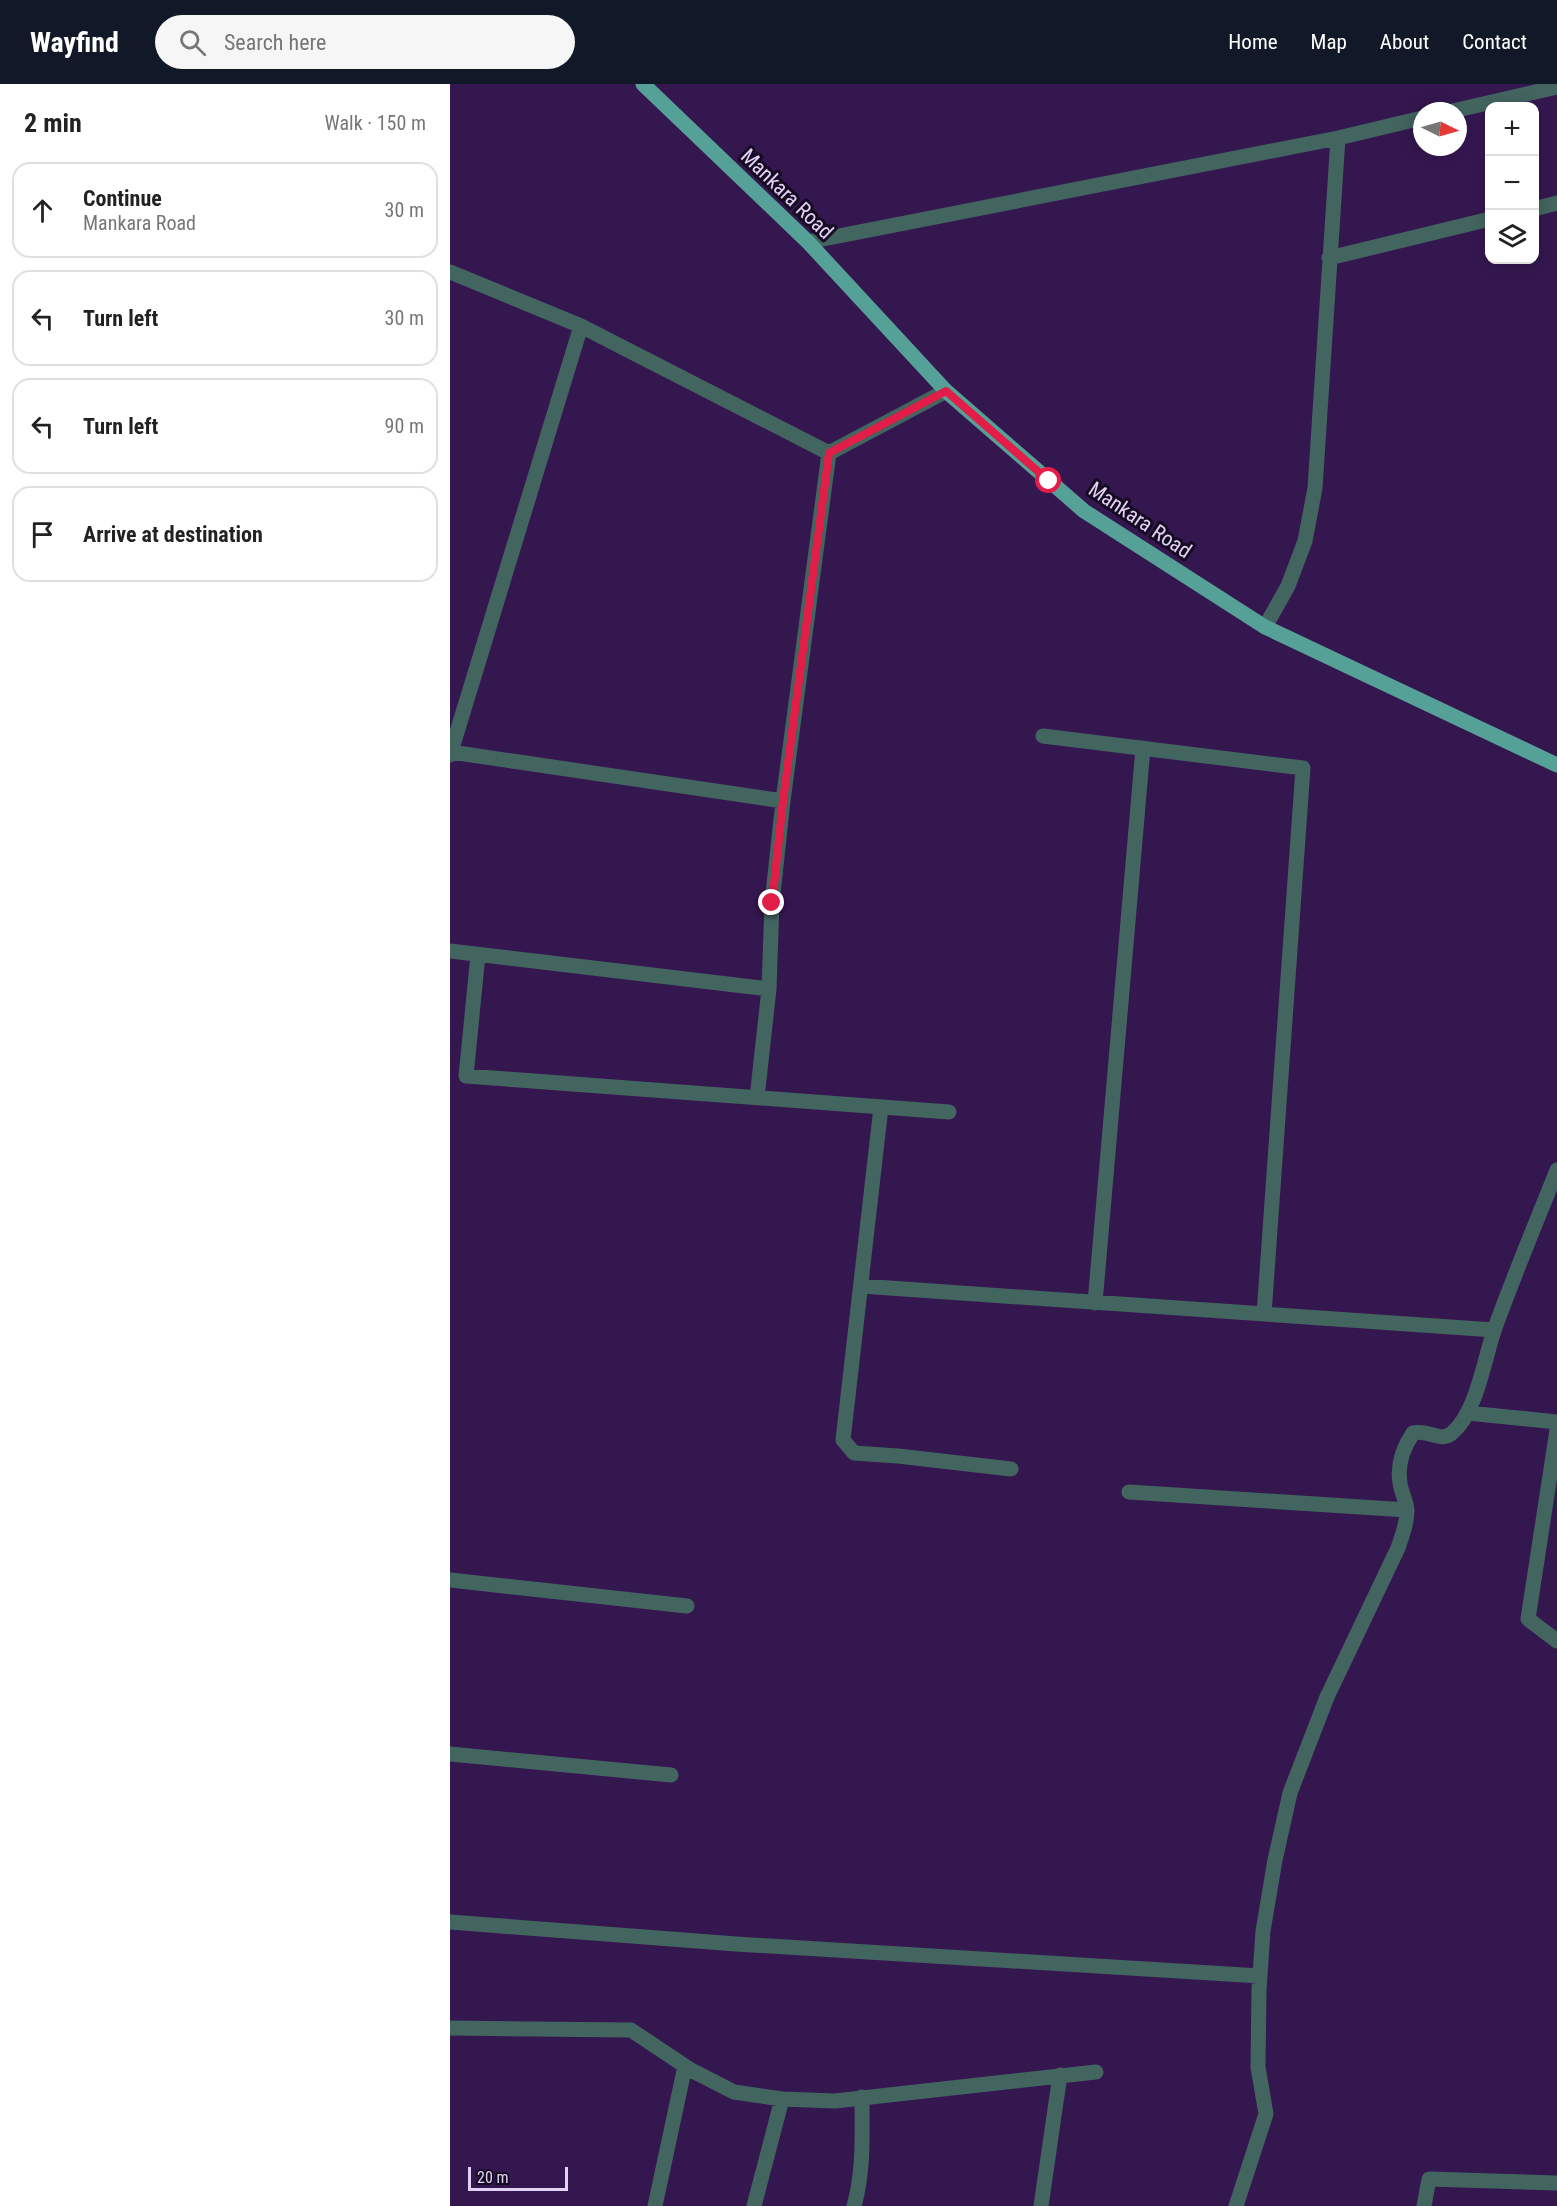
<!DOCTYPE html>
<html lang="en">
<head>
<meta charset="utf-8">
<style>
	body { margin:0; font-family:"Roboto Condensed",sans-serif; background:#f6f6f6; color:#222 }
	.controls { position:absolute; right:18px; top:18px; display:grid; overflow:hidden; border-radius:12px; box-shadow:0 3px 15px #0003 }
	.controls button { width:54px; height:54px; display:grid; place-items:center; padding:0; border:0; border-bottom:2px solid #e0e0e0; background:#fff; color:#222; font:30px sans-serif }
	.compass { position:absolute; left:963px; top:18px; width:54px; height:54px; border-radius:50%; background:#fff; box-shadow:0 3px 15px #0003; rotate:95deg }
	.scale { position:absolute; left:18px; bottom:15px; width:100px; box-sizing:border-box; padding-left:6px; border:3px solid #e1d2f5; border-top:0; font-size:16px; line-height:21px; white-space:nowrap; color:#e1d2f5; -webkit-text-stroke:4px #170b23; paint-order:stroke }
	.stop { position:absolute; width:18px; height:18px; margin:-14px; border:4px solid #e11d48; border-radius:50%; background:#fff }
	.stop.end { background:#e11d48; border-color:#fff; box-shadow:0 2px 6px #0008 }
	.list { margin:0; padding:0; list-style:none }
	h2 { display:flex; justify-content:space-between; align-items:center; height:78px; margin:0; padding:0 24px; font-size:26px }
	h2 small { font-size:20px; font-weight:400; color:#767676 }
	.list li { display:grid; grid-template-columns:39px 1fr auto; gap:18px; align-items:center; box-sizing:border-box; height:96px; margin:0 12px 12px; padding:0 12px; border:2px solid #e0e0e0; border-radius:18px }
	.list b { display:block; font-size:22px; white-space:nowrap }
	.list p { margin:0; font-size:20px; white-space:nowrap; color:#767676 }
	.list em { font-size:20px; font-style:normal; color:#767676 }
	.icon { flex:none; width:33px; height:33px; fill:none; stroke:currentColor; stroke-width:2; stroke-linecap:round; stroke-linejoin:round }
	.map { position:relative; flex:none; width:1107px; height:2122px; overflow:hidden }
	header { display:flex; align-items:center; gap:36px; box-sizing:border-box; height:84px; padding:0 30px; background:#111827; color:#fff }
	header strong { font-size:28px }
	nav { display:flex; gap:33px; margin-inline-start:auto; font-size:21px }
	.search { width:420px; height:54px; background:#f6f6f6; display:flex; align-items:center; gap:15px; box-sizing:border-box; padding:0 21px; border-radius:33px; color:#767676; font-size:22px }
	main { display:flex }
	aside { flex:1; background:#fff }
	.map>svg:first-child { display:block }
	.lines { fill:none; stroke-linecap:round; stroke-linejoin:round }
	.minor { stroke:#436560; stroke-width:15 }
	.primary { stroke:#55a097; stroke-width:15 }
	.route { stroke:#e11d48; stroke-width:8 }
	.labels { text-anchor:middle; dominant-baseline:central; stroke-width:6; stroke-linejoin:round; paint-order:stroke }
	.street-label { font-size:21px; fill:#e1d2f5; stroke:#170b23 }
</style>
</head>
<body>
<header>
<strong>Wayfind</strong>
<div class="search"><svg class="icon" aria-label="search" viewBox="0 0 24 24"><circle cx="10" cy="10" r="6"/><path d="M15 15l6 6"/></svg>Search here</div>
<nav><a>Home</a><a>Map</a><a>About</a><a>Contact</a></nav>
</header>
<main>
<aside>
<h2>2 min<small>Walk · 150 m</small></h2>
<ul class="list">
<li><svg class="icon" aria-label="ahead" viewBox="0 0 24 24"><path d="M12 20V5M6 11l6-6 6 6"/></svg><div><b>Continue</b><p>Mankara Road</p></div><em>30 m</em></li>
<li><svg class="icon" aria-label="left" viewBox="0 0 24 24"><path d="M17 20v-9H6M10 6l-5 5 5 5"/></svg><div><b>Turn left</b></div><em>30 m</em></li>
<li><svg class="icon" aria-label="left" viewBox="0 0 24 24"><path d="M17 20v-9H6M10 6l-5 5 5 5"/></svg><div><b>Turn left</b></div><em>90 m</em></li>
<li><svg class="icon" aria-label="arrive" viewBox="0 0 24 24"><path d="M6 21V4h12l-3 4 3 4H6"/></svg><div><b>Arrive at destination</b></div></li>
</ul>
</aside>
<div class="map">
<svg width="1107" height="2122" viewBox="0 0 1107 2122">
	<rect width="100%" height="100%" fill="#351750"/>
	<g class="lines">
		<path class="minor" d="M1003,27L1107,3
			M1084,125L1107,119
			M358,158L888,54L972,34
			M879,174L1040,135
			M0,188L131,242L379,369
			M815,543L838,502L855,457L865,404L888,54
			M593,652L853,684L814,1230
			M1,668L333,717
			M0,671L131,242
			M0,867L319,905
			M28,871L16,992L499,1028
			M307,1014L319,905L322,819L333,717L379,369L496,307
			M431,1023L393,1356L404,1369L448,1372L561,1385
			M411,1202L1044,1246
			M645,1219L693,664
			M1018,1329L1107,1338
			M1107,1346L1078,1535L1107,1557
			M679,1408L957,1426
			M0,1496L237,1522
			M0,1670L221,1691
			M0,1838L286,1860L810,1892
			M0,1944L181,1946L241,1986L284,2008L332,2015L385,2017L646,1988
			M205,2122L235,1982
			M304,2122L332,2015
			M404,2122C414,2087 412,2049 412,2013
			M591,2122L610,1991
			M786,2122L816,2030L808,1983L809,1906L813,1847L825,1776L840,1709L877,1613L948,1464C952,1452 957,1440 957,1427C957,1418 951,1408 950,1399C947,1381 953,1364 963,1349C978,1345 991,1359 1002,1349C1027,1328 1034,1275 1045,1244C1064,1191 1086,1139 1107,1086
			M974,2122L979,2095L1107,2099"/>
		<path class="primary" d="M193,0L358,158L496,307L634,427L815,543L1107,681"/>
	</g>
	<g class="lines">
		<path class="route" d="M322,819L333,717L379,369L496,307L599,397"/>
	</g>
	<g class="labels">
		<g class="street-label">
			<text transform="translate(337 110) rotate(44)">Mankara Road</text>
			<text transform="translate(690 436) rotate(34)">Mankara Road</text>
		</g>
	</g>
</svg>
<div class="controls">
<button>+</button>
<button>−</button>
<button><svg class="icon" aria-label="layers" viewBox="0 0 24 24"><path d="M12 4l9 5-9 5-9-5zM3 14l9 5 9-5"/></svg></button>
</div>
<svg class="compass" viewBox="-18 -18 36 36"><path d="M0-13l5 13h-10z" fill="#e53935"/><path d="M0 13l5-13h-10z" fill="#767676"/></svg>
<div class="scale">20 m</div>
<div class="stop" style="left:599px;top:397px"></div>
<div class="stop end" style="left:322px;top:819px"></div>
</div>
</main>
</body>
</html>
